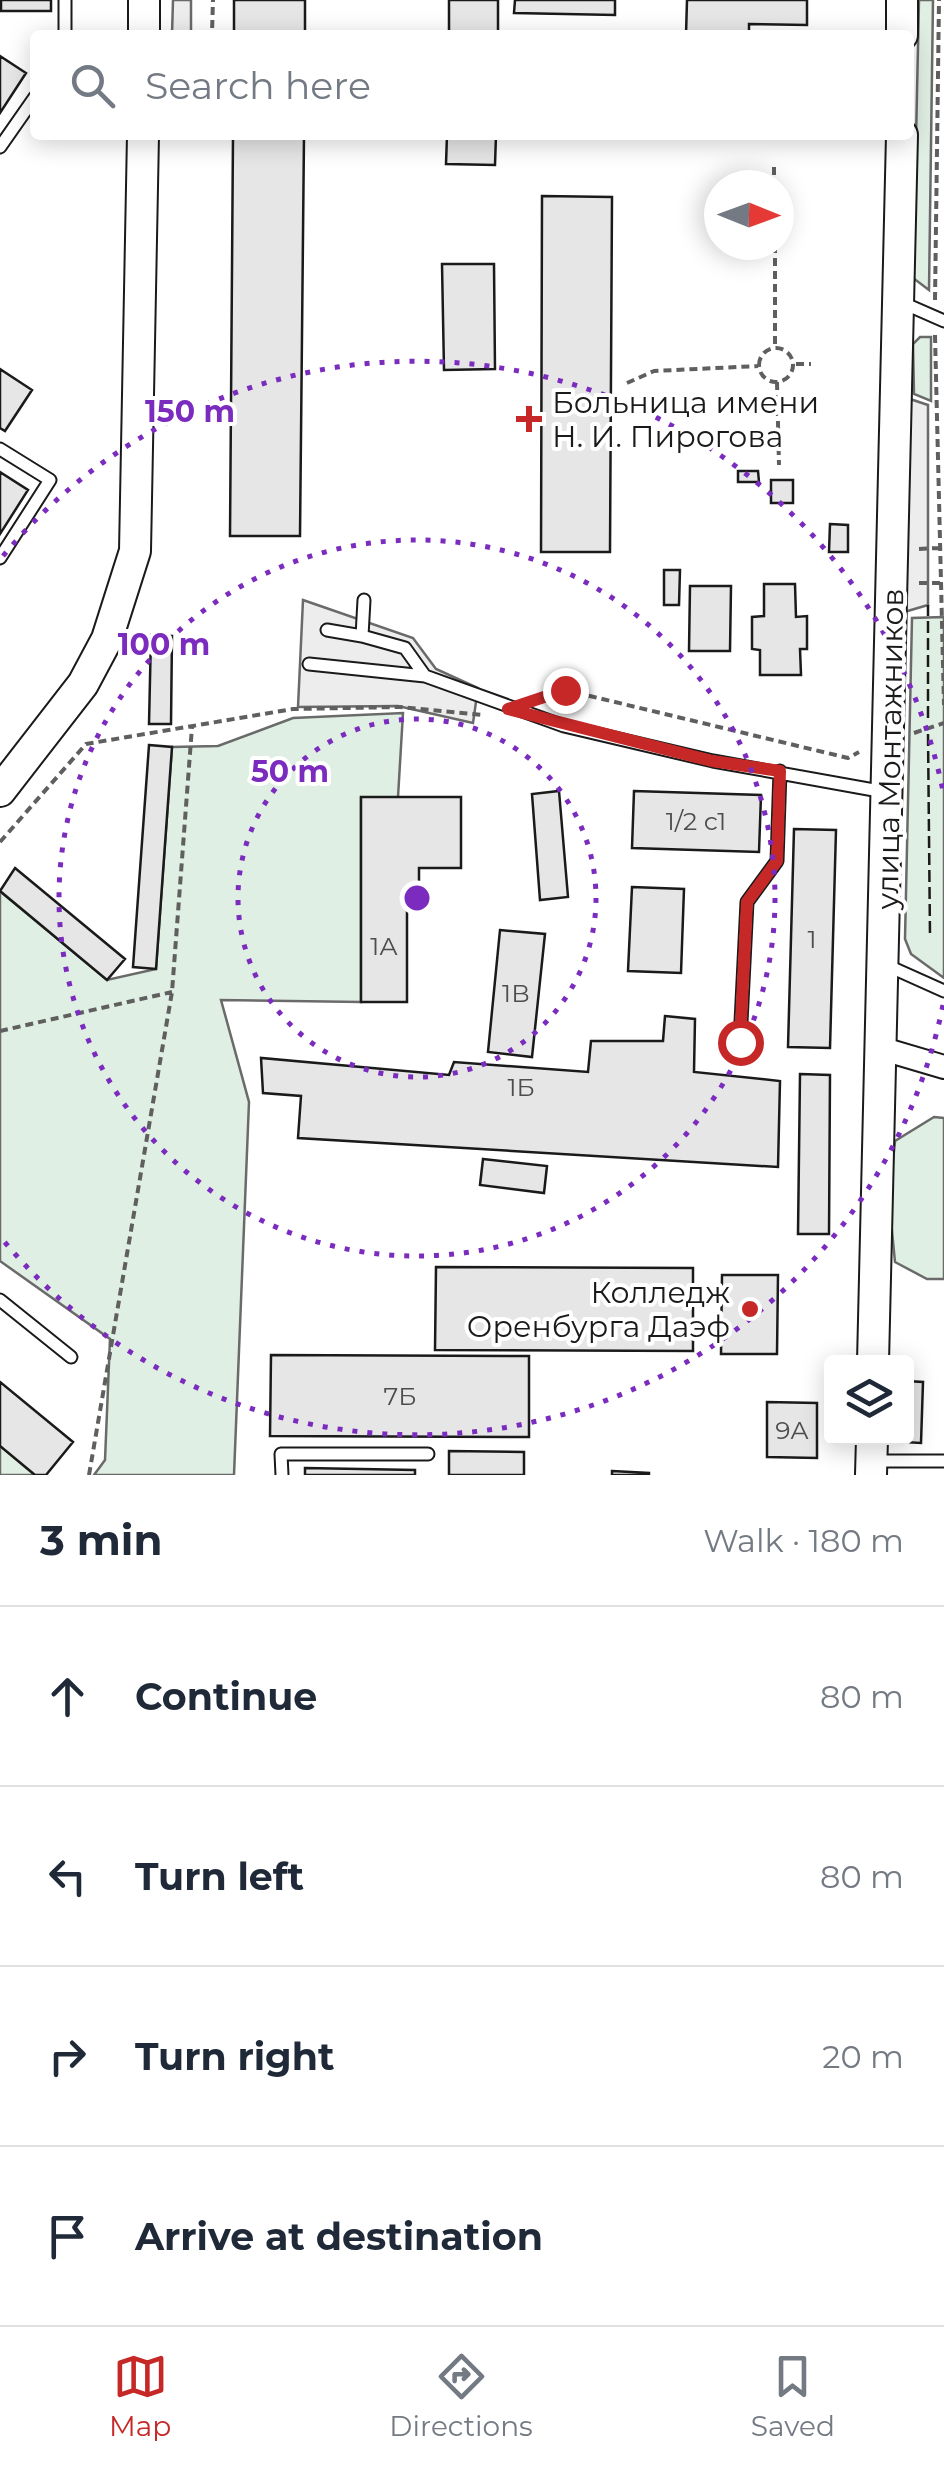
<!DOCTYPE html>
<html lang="en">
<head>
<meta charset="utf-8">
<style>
	body { margin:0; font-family:Montserrat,sans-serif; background:#f2f2f3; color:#1f2937 }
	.controls { position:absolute; right:30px; bottom:30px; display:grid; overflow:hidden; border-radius:10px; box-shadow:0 5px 25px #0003 }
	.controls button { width:90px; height:90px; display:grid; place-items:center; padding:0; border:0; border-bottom:2px solid #e0e1e3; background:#fff; color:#1f2937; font:50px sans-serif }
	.compass { position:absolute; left:704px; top:170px; width:90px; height:90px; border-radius:50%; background:#fff; box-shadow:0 5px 25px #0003; rotate:91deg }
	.stop { position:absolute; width:30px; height:30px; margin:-22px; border:8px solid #c62828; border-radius:50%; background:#fff }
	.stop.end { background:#c62828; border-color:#fff; box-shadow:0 2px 10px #0008 }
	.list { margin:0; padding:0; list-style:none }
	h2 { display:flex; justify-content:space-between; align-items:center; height:130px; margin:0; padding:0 40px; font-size:42px }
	h2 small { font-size:32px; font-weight:400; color:#747a83 }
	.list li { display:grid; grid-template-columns:65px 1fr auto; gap:30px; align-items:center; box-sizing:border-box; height:180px; padding:0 40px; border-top:2px solid #e0e1e3 }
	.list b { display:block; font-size:38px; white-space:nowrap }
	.list em { font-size:32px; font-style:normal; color:#747a83 }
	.icon { flex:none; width:55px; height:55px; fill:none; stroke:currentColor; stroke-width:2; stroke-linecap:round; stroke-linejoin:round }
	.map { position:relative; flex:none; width:944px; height:1475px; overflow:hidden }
	.search { position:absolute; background:#fff; box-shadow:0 5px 25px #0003; left:30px; right:30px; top:30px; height:110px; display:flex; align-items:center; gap:25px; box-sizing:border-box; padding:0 35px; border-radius:10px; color:#747a83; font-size:38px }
	.sheet { height:850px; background:#fff }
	nav { display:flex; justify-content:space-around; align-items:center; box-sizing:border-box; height:140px; border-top:2px solid #e0e1e3; background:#fff; font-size:28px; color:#747a83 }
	nav a { display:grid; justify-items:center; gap:5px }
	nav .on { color:#c62828 }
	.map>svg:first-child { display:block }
	.green { fill:#e0efe3; stroke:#6a6a6a; stroke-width:2.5 }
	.parking { fill:#ededed; stroke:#6a6a6a; stroke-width:2.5 }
	.building { fill:#e6e6e6; stroke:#1a1a1a; stroke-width:2.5 }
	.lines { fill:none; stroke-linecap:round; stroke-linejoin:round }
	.service-casing { stroke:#1a1a1a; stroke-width:15 }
	.minor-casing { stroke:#1a1a1a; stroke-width:26 }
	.secondary-casing { stroke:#1a1a1a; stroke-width:34 }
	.path { stroke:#5f5f5f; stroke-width:4; stroke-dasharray:8 5; stroke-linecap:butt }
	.service { stroke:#fff; stroke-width:11 }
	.minor { stroke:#fff; stroke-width:22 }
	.secondary { stroke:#fff; stroke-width:30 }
	.fence { stroke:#1a1a1a; stroke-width:2.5; stroke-dasharray:12 5; stroke-linecap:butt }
	.route { stroke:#c62828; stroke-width:12 }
	.ring { fill:none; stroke:#7b2cbf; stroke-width:5; stroke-dasharray:5 10 }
	.poi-dot { fill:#c62828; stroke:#fff; stroke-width:4 }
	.labels { text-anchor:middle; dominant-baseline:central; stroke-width:8; stroke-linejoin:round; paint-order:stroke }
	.number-label { font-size:25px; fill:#4d4d4d }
	.poi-label { font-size:30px; fill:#1a1a1a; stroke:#fff; text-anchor:start }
	.street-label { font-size:30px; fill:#1a1a1a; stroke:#fff }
	.centre { fill:#7b2cbf; stroke:#fff; stroke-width:5 }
	.ring-label { font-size:30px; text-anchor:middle; font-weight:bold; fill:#7b2cbf; stroke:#fff; stroke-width:8; stroke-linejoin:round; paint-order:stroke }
</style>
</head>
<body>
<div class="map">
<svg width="944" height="1475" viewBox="0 0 944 1475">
	<rect width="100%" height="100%" fill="#fff"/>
	<path class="green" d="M919,0H933L929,290L913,278Z
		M920,337H931V401L914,394L913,344Z
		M944,617V978L911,954L905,939L912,618Z
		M403,713L398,797L361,798V1002L221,1000L249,1102L234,1475H94L105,1460L110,1339L0,1261V891L107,980L156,969L172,747L218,746L293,718Z
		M934,1117L944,1118V1279H927L895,1262L889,1200L895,1141Z
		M0,1446L35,1475H0Z"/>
	<path class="parking" d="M173,0H191V35H172Z
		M898,395L928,405V605L894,615Z
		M303,600L413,638L436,669L478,688L473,723L398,706L298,707Z"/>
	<path class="building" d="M1,0H51V11H1Z
		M234,0H305V35H222L234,32Z
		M449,0H498V35H449Z
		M515,0H615V15L514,13Z
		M687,0H807V25L749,24V35H686Z
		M0,56L26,73L0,113Z
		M233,135H304L300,536H230Z
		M447,135H496L495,165L446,164Z
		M542,196L612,197L610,552H541Z
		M442,264H494L495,369L444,370Z
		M0,369L32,390L5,431L0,428Z
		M738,471H758L759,482H738Z
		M0,472L28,490L0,534Z
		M771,480H793V503H771Z
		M830,524L848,525V552H829Z
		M664,570H680L679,605H664Z
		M764,584H795L796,617L807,616V649H800L801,675H760V650L752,649V617L764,616Z
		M690,586H731L730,651H689Z
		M151,635L172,636L171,724H149Z
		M149,745L172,747L156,969L133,967Z
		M559,791L568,897L540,900L532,794Z
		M634,791L761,795L759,852L632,848Z
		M361,797H461V868H419V891H407V1002H361Z
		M794,829L836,830L830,1048L788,1047Z
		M15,868L125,959L107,980L0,891Z
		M632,887L684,889L681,973L628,971Z
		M500,930L545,934L532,1057L488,1052Z
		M665,1016L695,1019L694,1072L780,1081L778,1167L298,1138L301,1096L263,1093L261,1058L449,1075L454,1062L588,1072L591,1041H663Z
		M800,1074L830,1075L829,1234H798Z
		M483,1159L547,1166L544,1193L480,1185Z
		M436,1267L693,1268V1351L435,1350Z
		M722,1275H778L777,1354H721Z
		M271,1355L529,1356V1437L270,1436Z
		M906,1381L923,1382L921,1443L902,1442L906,1438Z
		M0,1382L73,1442L46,1475H35L0,1446Z
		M767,1402L817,1403V1458L767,1457Z
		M449,1451L524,1452V1475H449Z
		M305,1468L415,1470V1475H305Z
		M612,1471L649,1473V1475H612Z"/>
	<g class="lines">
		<defs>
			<path id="service" d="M65,0V35
				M0,147L35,97
				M903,303L944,321
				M0,449L50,480L0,558
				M364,600L362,636L405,648L425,676
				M327,630L362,636
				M309,664L425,676L564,726L713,761L885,792
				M886,965L944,991
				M740,1042L747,902L777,861L780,771
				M0,1300L71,1357
				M876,1461H944
				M282,1475L281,1454H428"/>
			<path id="minor" d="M883,1049L944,1067"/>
			<path id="secondary" d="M144,35V0
				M902,35V0
				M0,791L83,684L107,639L135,551L143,135
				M873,1362L902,135
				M871,1475L872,1438"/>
		</defs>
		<use href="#service" class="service-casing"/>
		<use href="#minor" class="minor-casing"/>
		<use href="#secondary" class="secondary-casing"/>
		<path class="path" d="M191,34L212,33L213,0
			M774,167V185
			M775,245V347
			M935,300L939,0
			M935,335L944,705
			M759 365a17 17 0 1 1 34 0a17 17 0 1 1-34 0Z
			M796,364H811
			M777,382L779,465
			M627,383L654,371L758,366
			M919,549L939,548
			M919,583H941
			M539,699L565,690L848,758L859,752
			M914,733L944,723
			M0,842L86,744L293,709L400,707L482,715
			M0,1031L172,992
			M89,1475L172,992L192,727"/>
		<use href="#service" class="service"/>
		<use href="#minor" class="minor"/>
		<use href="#secondary" class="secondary"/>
		<path class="fence" d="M928,718V605
			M928,734L930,936"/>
	</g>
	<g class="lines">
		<path class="route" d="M565,690L508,709L712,761L780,771L777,861L747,902L740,1042"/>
	</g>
	<g class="ring">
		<circle cx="417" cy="898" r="179"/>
		<circle cx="417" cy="898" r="358"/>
		<path d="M943 1005A537 537 0 0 1 3 1240M3 556A537 537 0 0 1 943 791"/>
	</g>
	<g class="poi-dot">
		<path d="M524 404h10v10h10v10h-10v10h-10v-10h-10v-10h10z"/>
		<circle cx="750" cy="1309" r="10"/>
	</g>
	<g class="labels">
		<g class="number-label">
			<text x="696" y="821">1/2 с1</text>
			<text x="812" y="939">1</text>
			<text x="384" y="946">1А</text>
			<text x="516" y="993">1В</text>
			<text x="521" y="1087">1Б</text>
			<text x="400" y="1396">7Б</text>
			<text x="792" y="1430">9А</text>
		</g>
		<g class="poi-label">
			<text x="552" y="402">Больница имени<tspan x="552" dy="34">Н. И. Пирогова</tspan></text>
			<text x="730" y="1292" text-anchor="end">Колледж<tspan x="730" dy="34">Оренбурга Даэф</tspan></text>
		</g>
		<g class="street-label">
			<text transform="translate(890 749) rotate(-89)">улица Монтажников</text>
		</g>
	</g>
	<circle cx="417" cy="898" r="15" class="centre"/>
	<g class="ring-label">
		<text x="190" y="422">150 m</text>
		<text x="164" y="655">100 m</text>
		<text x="290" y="782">50 m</text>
	</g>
</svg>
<div class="controls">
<button><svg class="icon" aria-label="layers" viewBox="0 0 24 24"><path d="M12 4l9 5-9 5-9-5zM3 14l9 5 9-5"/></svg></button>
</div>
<svg class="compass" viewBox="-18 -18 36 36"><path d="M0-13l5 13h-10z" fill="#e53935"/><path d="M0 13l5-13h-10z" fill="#747a83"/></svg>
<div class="stop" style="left:740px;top:1042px"></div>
<div class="stop end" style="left:565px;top:690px"></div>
<div class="search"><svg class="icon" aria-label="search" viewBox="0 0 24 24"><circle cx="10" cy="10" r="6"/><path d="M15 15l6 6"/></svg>Search here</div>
</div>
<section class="sheet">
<h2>3 min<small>Walk · 180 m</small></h2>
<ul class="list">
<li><svg class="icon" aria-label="ahead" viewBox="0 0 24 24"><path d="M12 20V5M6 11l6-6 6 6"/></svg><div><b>Continue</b></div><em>80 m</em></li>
<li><svg class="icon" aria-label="left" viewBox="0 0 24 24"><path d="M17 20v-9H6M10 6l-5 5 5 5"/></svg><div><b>Turn left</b></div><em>80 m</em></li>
<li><svg class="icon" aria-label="right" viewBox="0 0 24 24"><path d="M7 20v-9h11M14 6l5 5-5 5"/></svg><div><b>Turn right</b></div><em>20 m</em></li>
<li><svg class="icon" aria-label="arrive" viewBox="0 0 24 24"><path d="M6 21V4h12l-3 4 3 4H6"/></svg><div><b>Arrive at destination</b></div></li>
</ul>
</section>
<nav>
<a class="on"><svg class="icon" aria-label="map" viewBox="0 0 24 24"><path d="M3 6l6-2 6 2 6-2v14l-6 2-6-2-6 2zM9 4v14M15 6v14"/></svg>Map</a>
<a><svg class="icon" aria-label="directions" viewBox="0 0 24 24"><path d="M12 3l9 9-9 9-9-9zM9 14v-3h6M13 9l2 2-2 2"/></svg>Directions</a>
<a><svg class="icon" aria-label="saved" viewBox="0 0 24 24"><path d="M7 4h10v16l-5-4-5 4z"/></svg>Saved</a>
</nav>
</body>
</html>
